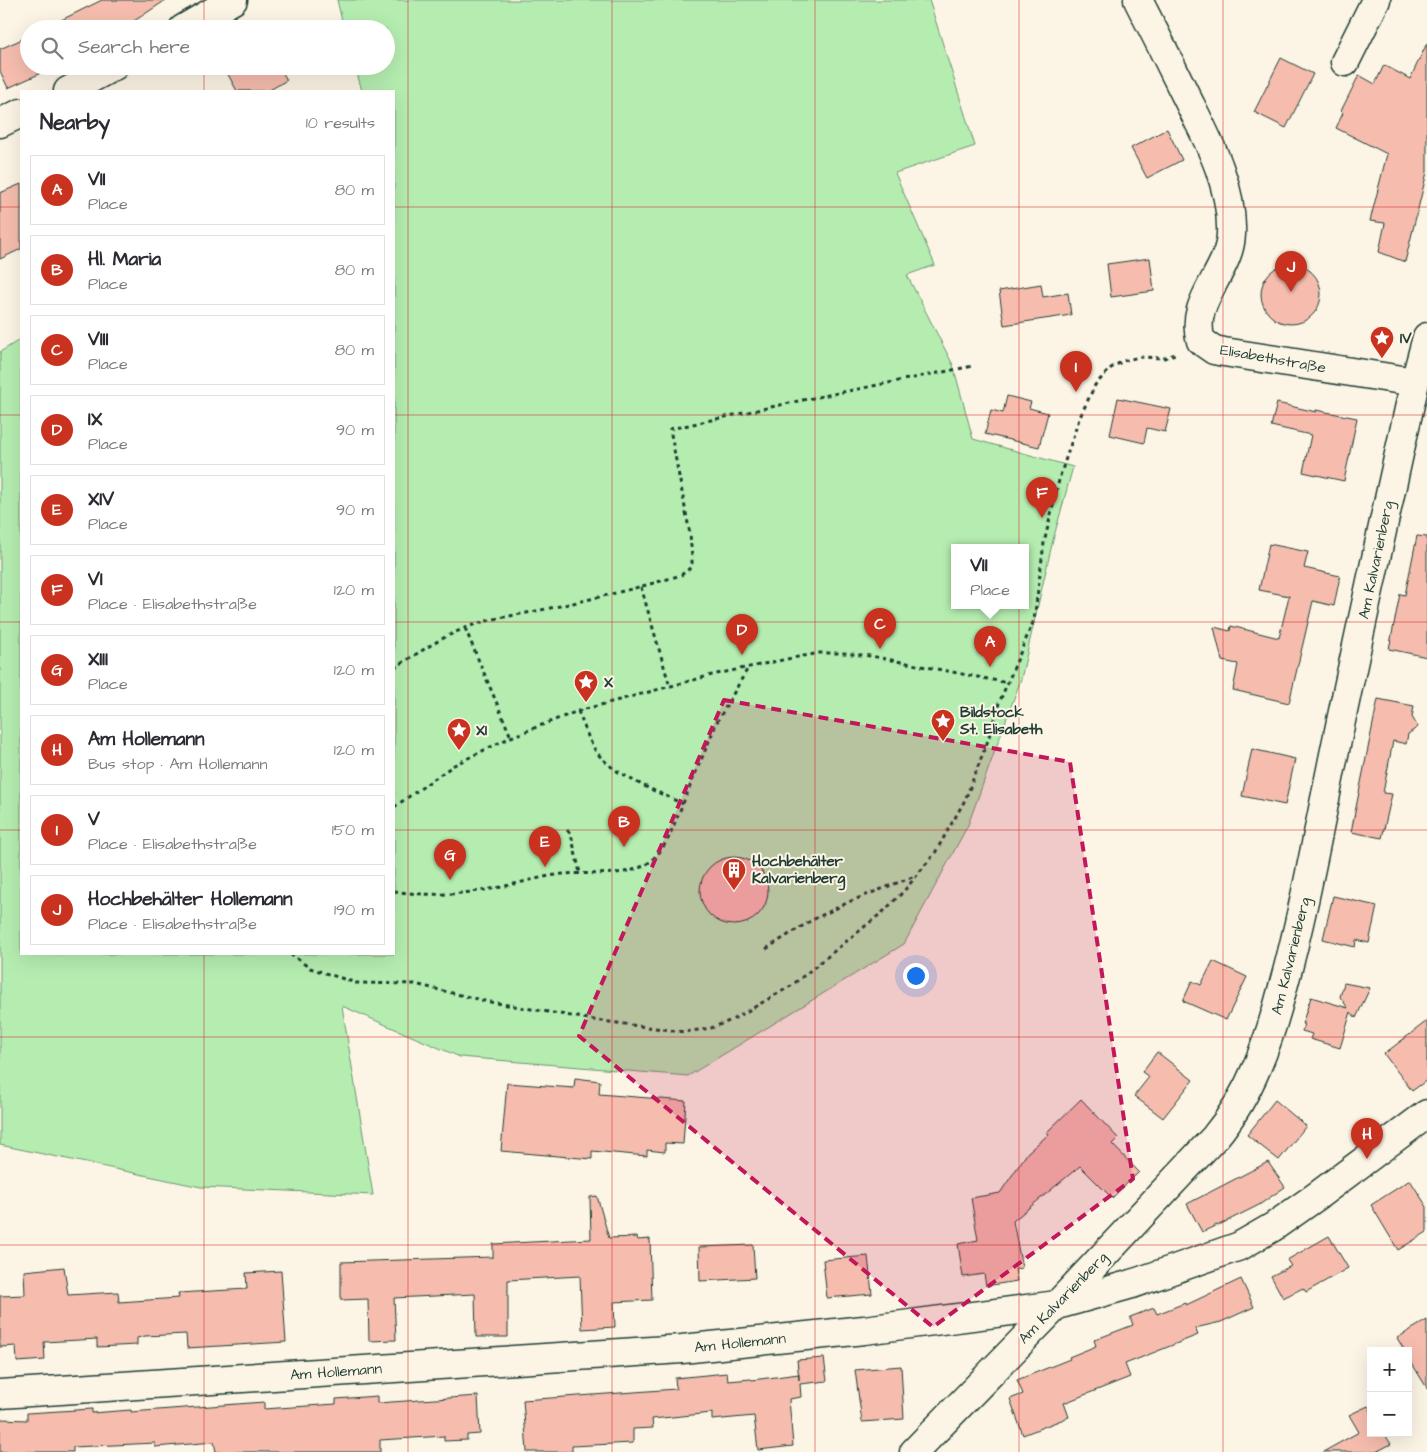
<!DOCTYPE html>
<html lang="en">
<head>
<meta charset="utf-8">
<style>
	body { margin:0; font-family:"Architects Daughter",sans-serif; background:#f2f2f3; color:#2b2b33 }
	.controls { position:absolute; right:15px; bottom:15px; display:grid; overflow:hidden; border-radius:0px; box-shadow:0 5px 20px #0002 }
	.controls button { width:45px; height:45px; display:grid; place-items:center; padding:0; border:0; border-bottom:1px solid #e1e1e2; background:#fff; color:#2b2b33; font:25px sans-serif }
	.you { position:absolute; left:915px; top:975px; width:18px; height:18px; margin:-12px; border:4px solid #fff; border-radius:50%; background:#1a73e8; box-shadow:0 0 0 8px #1a73e833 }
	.badge { display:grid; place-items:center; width:32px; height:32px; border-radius:50%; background:#c8321e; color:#fff; font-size:16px; font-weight:700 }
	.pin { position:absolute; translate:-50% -41px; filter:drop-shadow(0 1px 2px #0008) }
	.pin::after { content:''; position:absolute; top:26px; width:18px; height:15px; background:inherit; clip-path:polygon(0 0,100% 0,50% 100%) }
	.popup { position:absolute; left:951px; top:544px; width:78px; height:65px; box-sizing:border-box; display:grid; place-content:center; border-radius:0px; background:#fff; filter:drop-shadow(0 1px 4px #0005); font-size:16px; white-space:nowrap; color:#7c7c81 }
	.popup b { font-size:19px; color:#2b2b33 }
	.popup::after { content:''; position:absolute; left:50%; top:100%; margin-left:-10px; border:10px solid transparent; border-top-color:#fff }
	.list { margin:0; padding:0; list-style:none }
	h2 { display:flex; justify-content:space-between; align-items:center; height:65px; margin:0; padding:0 20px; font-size:21px }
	h2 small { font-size:16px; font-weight:400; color:#7c7c81 }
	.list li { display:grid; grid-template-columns:32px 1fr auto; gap:15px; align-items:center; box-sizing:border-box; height:70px; margin:0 10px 10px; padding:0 10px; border:1px solid #e1e1e2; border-radius:0px }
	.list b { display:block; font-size:19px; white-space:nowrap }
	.list p { margin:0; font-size:16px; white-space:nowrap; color:#7c7c81 }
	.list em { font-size:16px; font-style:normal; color:#7c7c81 }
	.icon { flex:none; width:28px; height:28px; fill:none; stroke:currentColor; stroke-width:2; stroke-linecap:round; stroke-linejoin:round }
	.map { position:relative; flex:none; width:1427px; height:1452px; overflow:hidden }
	.search { position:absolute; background:#fff; box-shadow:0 5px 20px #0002; left:20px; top:20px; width:375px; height:55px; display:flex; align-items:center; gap:12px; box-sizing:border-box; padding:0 18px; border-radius:28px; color:#7c7c81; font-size:19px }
	.panel { position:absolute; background:#fff; box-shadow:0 5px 20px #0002; left:20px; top:90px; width:375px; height:865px; border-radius:0px }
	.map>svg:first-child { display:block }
	.green { fill:#b5edb0; stroke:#6a9572; fill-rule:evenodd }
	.building { fill:#f6bdae; stroke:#1f3d34 }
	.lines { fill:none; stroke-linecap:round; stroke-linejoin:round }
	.street-casing { stroke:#1f3d34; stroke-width:31 }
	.path { stroke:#1f3d34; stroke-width:3; stroke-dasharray:4 4; stroke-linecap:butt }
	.street { stroke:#fcf5e5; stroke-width:28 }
	.marked { fill:#c2185b; fill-opacity:0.2; stroke:#c2185b; stroke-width:4; stroke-dasharray:10 6; stroke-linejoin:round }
	.grid { fill:none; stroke:#d62828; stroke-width:1; stroke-opacity:0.55 }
	.labels { text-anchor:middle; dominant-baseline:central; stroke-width:4; stroke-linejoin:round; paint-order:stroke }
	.poi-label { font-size:15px; font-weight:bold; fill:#1f3d34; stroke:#fcf5e5; text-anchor:start }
	.street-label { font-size:15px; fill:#1f3d34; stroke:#fcf5e5 }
</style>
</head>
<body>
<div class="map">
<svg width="1427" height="1452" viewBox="0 0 1427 1452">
	<rect width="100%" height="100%" fill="#fcf5e5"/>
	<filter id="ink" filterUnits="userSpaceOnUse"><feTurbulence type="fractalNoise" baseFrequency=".02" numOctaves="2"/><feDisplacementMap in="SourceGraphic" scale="10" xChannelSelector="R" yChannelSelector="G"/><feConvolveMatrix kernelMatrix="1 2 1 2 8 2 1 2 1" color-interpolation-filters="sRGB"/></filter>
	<g filter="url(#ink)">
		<path class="green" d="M337,0H929L975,146L895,173L935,265L907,275L953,365L973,439L1073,467L1053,540L1021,679L968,825L904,944L688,1076L460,1057L342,1006L373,1195L201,1187L0,1145V352L21,339V954H394V91H362L355,66H386V29H344ZM955,548H1025V606H955Z"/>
		<path class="building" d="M102,0H166L122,29H43Z
			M29,36V66H36L39,74L8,88L0,71V49Z
			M1427,43V172L1405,262L1379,252L1385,223L1370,221L1387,154L1336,128L1343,113L1341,111L1359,75L1375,84L1384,65L1410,79Z
			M1281,58L1313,74L1286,128L1254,112Z
			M287,66L281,70L287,80L268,91H237L224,67Z
			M1167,129L1182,160L1147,178L1131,148Z
			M21,184V249L0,259V193Z
			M1150,258L1154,291L1111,297L1107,264Z
			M1261 294a30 30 0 1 1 60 0a30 30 0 1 1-60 0Z
			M1041,284L1043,297L1068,293L1071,315L1004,325L999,291Z
			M1007,396L1031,402L1029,408L1048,413L1039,447L985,434L991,410L1003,413Z
			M1118,398L1171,409L1165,432L1147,428L1144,443L1110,435Z
			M1277,403L1316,412V410L1357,418L1344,481L1303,472L1311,435L1271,426Z
			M1417,536L1427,537V657L1389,649L1400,594L1405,595Z
			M1269,544L1308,552L1304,568L1340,576L1334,606L1313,601L1289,703L1233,690L1238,664L1222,661L1214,627L1230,631L1231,626L1279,638L1289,596L1259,590Z
			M1378,699L1414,706L1412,717L1418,727L1408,734L1406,744L1393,741L1383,793L1392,794L1382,838L1351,832Z
			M1252,749L1295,759L1285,805L1242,796Z
			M700 891a34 34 0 1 1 68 0a34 34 0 1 1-68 0Z
			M1333,896L1377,906L1369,943L1356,940L1355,947L1323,939Z
			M1213,961L1247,977L1226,1020L1183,1001L1192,981L1201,985Z
			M1344,983L1370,988L1356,1018L1351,1012L1340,1048L1310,1039L1312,1034L1302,1031L1304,1024H1302L1311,997L1348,1008L1340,997Z
			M1427,1021V1080L1412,1091L1384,1054Z
			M1157,1052L1193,1080L1163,1118L1134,1096L1149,1077L1142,1072Z
			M575,1078L600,1081L599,1094L686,1101L683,1144L665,1143V1152L647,1150V1156L592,1151V1159L501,1151L507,1083L574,1088Z
			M1081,1099L1118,1138L1112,1144L1139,1172L1112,1198L1080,1166L1013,1221L1022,1268L1015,1269L1017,1281L986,1286L984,1274L963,1277L958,1244L978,1240L971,1198L1000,1193L1028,1152L1049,1134L1047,1132Z
			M1275,1100L1306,1126L1279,1160L1247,1135Z
			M1268,1162L1285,1187L1259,1205L1217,1226V1225L1202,1232L1187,1204Z
			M1410,1180L1427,1207V1232L1398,1250L1371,1205Z
			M597,1196L609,1238L637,1237L638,1240L650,1239L652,1300L614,1302L615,1327L582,1329L580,1276L508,1280V1337H476L475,1294L394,1298L396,1340L369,1341L368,1299L341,1300V1262L493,1257V1244L591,1239L590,1197Z
			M1329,1236L1348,1268L1306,1292L1303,1288L1283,1298L1271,1276L1291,1266L1287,1260Z
			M753,1245L755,1278L700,1281L699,1247Z
			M868,1256L872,1294L827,1298L823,1260Z
			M64,1267L68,1295L118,1292L119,1302L179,1298L178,1293L247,1289L246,1273L281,1271L286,1342L187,1348L186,1334L145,1336L137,1338V1345L97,1347V1339L44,1342L45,1360L17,1362L16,1346L0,1347V1296L25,1295L24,1271Z
			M1241,1279L1254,1307L1221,1322L1195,1328L1198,1335L1125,1364L1130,1377L1064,1403L1069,1417L1023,1435L1010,1399L1023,1394L1017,1380L1070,1359L1069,1357L1096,1346L1094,1340L1133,1325L1130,1317L1154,1308L1157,1314L1185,1303L1186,1305Z
			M1427,1320V1388L1408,1357V1351H1405L1397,1338Z
			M824,1358L827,1381L800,1384L801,1397L789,1399L793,1446L758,1450L754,1416L712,1420V1413L652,1419L653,1428L633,1429V1443L572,1446V1452H527L523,1400L676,1389L675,1378L727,1373L728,1381L751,1379L752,1380L799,1374V1380L797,1360Z
			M901,1366L904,1419L862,1422L855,1370Z
			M377,1396V1403L478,1396L480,1434L467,1435V1440L444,1441V1436L380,1440V1452H216L214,1442L155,1447V1443L73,1447V1452H0V1419L27,1420V1413L92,1409V1413L131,1410V1412L264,1402V1409L336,1404V1399Z
			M1368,1406L1371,1411V1433H1384L1391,1444L1376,1452H1323L1359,1432L1349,1415Z"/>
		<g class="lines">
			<defs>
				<path id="street" d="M1138,0C1155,33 1171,65 1187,98C1208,140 1233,186 1231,234C1230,272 1188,302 1201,341L1214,350L1224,352L1415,382
					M183,29L233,0
					M1345,62L1376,0
					M68,91L114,66
					M0,123L21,113
					M0,1394L682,1349L864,1330L1057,1305L1132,1284L1240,1246L1273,1227L1317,1196L1427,1114
					M914,1452L1057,1305L1215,1137C1251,1094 1269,1041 1283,987C1305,907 1319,826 1336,745C1361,624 1388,503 1415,382L1427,337"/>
			</defs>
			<use href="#street" class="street-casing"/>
			<path class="path" d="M641,587L670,687
				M465,628L511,737
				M394,668C417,654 438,639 463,629C488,618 514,616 541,610C588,600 635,589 681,575L689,569L692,563V558L690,534L670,429L803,400L973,366
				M578,711C583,723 588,739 595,750C613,776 655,790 683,804
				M394,807L454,765L511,737L578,711L712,675L787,659L820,653H843L871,656L1008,683
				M567,830L571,834L580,873
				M394,891C423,896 455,895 485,890C511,886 537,877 563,874C586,872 617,877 639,868C652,863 661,851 668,839L717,722L748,668
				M766,949L812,920L851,901L915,876
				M290,954L310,968L356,983L415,984L485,1001L594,1020L685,1032L711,1028L732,1020L791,986L884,911L904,891L935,853L965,800L987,743L999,703L1034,620L1044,543L1060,476L1079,419L1095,385L1111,368L1123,361L1139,357L1164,358L1178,353"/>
			<use href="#street" class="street"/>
		</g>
	</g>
	<path class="marked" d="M724,700L1070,762L1133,1179L933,1327L579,1036Z"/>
	<path class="grid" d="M204,0V29M408,0V1452M612,0V1452M815,0V1452M1019,0V1452M1223,0V1452M204,66V91M0,207H21M394,207H1427M0,415H21M394,415H1427M0,622H21M394,622H1427M0,830H21M394,830H1427M204,954V1452M0,1037H1427M0,1245H1427"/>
	<defs>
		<symbol id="sight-pin" viewBox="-11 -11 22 30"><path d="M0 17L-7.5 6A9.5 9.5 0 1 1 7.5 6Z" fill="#c8321e" stroke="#fcf5e5"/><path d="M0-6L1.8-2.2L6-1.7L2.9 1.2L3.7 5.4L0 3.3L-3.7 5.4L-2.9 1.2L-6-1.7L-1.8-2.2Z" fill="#fff"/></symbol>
		<symbol id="building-pin" viewBox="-11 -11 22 30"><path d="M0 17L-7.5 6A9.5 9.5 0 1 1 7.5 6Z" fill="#c8321e" stroke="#fcf5e5"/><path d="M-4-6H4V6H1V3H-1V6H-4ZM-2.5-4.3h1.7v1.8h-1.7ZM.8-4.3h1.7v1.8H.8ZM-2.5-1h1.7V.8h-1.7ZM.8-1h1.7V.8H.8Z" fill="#fff"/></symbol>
	</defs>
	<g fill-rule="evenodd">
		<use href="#sight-pin" x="1368" y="324" width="28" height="38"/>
		<use href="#sight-pin" x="572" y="668" width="28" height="38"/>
		<use href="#sight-pin" x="929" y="707" width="28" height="38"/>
		<use href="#sight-pin" x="445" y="716" width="28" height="38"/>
		<use href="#building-pin" x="720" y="856" width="28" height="38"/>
	</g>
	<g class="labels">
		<g class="poi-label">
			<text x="1400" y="338">IV</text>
			<text x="604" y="682">X</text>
			<text x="960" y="712">Bildstock<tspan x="960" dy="17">St. Elisabeth</tspan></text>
			<text x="476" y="730">XI</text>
			<text x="752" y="861">Hochbehälter<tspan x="752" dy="17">Kalvarienberg</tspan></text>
		</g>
		<g class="street-label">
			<text transform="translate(1273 359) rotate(10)">Elisabethstraße</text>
			<text transform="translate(1376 560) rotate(-78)">Am Kalvarienberg</text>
			<text transform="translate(1291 956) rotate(-76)">Am Kalvarienberg</text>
			<text transform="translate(1063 1298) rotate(-46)">Am Kalvarienberg</text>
			<text transform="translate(740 1343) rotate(-6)">Am Hollemann</text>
			<text transform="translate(336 1372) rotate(-4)">Am Hollemann</text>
		</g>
	</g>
</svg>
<div class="controls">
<button>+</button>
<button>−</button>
</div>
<div class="you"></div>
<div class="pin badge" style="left:990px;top:667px">A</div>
<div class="popup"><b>VII</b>Place</div>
<div class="pin badge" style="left:624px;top:847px">B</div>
<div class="pin badge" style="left:880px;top:649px">C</div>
<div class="pin badge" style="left:742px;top:655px">D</div>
<div class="pin badge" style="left:545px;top:867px">E</div>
<div class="pin badge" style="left:1042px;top:518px">F</div>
<div class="pin badge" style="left:450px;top:880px">G</div>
<div class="pin badge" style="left:1367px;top:1159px">H</div>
<div class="pin badge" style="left:1076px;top:392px">I</div>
<div class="pin badge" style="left:1291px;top:292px">J</div>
<div class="search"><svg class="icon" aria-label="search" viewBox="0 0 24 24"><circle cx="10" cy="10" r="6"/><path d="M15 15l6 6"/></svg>Search here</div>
<section class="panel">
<h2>Nearby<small>10 results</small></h2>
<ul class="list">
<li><span class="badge">A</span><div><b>VII</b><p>Place</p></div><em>80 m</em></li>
<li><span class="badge">B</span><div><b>Hl. Maria</b><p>Place</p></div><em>80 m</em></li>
<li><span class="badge">C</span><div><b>VIII</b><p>Place</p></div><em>80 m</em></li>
<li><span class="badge">D</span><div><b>IX</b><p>Place</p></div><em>90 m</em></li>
<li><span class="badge">E</span><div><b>XIV</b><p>Place</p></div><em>90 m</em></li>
<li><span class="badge">F</span><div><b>VI</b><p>Place · Elisabethstraße</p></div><em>120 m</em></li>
<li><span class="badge">G</span><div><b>XIII</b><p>Place</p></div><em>120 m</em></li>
<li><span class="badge">H</span><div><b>Am Hollemann</b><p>Bus stop · Am Hollemann</p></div><em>120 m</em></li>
<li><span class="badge">I</span><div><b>V</b><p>Place · Elisabethstraße</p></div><em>150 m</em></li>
<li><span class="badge">J</span><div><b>Hochbehälter Hollemann</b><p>Place · Elisabethstraße</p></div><em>190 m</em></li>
</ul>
</section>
</div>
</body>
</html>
